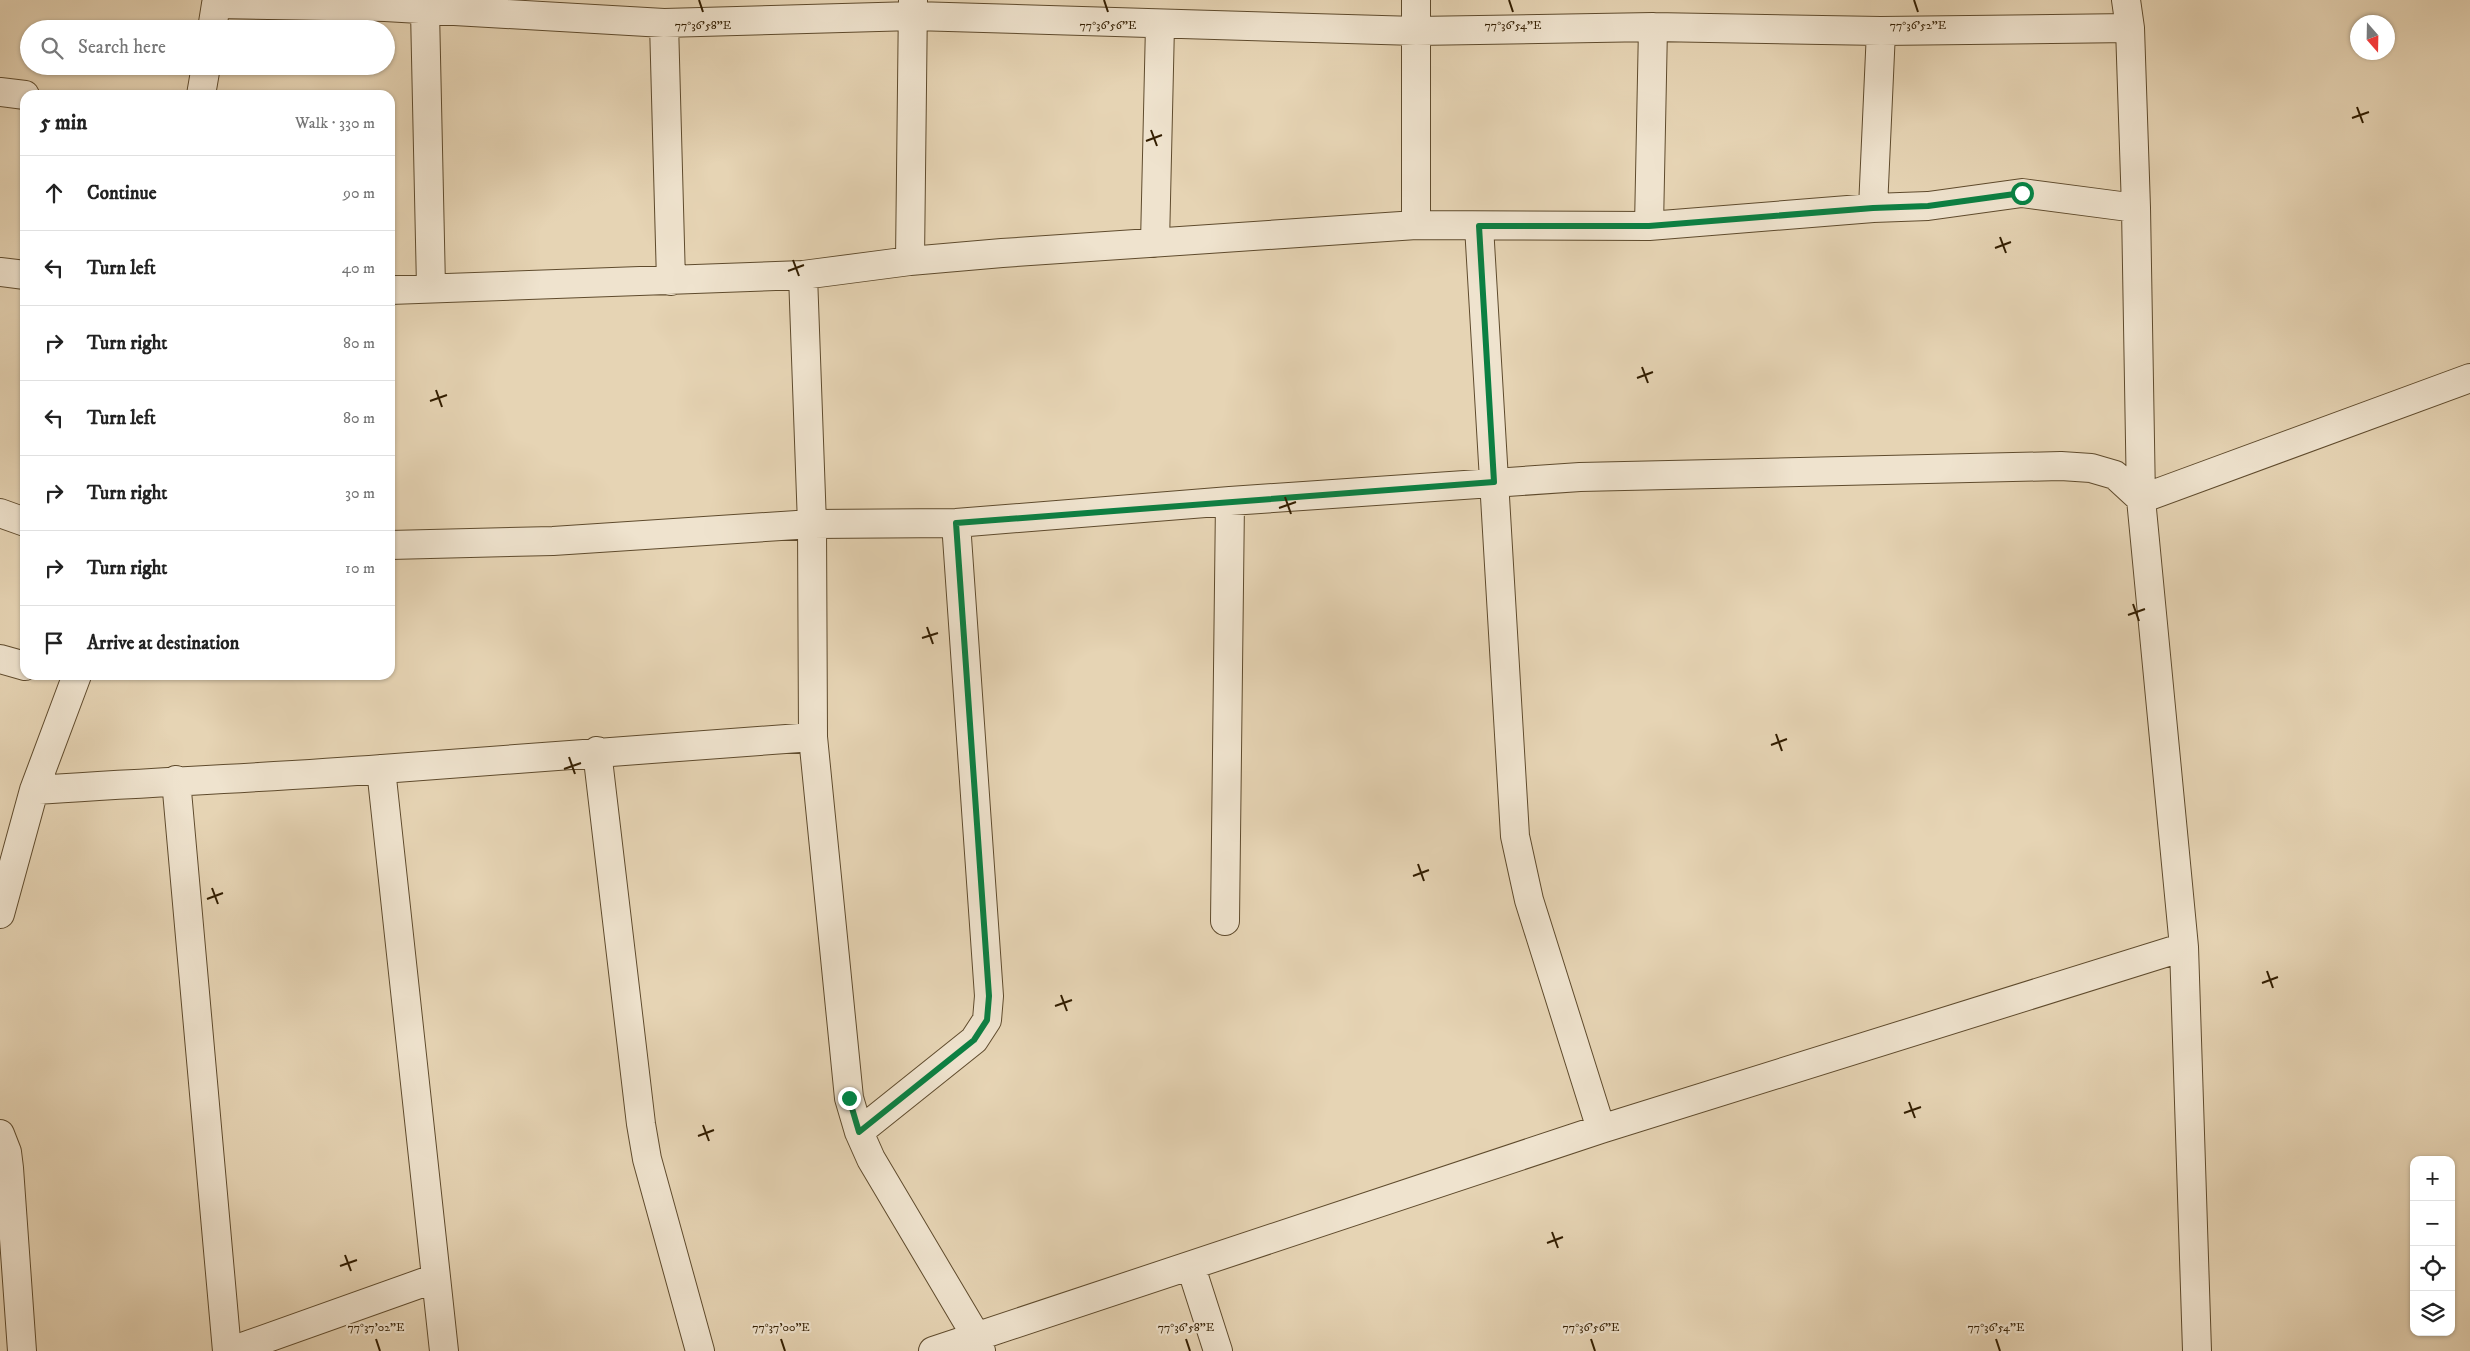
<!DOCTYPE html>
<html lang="en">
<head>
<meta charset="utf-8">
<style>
	body { margin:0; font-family:"IM FELL DW Pica",serif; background:#f2f2f2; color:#222 }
	.controls { position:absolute; right:15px; bottom:15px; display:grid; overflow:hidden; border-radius:10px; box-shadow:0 1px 4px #0004 }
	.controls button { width:45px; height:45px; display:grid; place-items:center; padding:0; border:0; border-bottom:1px solid #e0e0e0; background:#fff; color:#222; font:25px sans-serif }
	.compass { position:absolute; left:2350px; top:15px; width:45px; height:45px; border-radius:50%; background:#fff; box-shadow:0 1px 4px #0004; rotate:160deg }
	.stop { position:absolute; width:15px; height:15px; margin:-11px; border:4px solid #0b8043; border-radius:50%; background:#fff }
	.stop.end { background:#0b8043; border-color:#fff; box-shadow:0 1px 5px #0008 }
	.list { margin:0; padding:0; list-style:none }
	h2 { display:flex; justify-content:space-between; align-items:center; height:65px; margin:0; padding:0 20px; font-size:21px }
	h2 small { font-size:16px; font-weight:400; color:#767676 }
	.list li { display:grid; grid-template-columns:32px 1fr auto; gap:15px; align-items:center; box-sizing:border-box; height:75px; padding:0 20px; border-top:1px solid #e0e0e0 }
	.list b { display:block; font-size:19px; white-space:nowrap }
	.list em { font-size:16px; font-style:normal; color:#767676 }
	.icon { flex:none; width:28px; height:28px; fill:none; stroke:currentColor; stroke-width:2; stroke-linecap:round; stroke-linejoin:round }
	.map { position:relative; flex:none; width:2470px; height:1351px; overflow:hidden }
	.search { position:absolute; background:#fff; box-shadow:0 1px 4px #0004; left:20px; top:20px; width:375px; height:55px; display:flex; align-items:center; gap:12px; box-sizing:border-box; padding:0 18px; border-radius:28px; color:#767676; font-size:19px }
	.panel { position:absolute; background:#fff; box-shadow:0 1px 4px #0004; left:20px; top:90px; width:375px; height:590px; border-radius:15px }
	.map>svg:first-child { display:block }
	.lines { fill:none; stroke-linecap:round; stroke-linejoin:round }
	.minor-casing { stroke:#5f4b2d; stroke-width:30 }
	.minor { stroke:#efe3ce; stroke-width:28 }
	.route { stroke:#0b8043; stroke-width:6 }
	.ticks { fill:none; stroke:#321d00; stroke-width:2 }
	.ticks-label { font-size:12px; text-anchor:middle; fill:#321d00; stroke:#efe3ce; stroke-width:4.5; stroke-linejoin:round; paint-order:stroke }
</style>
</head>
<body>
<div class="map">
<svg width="2470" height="1351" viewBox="0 0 2470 1351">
	<rect width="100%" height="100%" fill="#e6d4b4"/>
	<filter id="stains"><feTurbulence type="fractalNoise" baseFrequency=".004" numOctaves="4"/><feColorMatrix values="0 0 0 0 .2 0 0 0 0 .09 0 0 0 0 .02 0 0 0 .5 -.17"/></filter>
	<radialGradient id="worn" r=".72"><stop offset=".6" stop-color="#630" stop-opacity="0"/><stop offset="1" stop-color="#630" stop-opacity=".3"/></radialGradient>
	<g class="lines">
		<defs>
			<path id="minor" d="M2126,0L2130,28
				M425,11L431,287
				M664,23L671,281
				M212,29L216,4L385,7L664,23L914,16L1416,31L1653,27L1881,31L2130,28L2136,208
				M0,92L25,95
				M201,95L206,66
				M1873,208L1881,31
				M1416,225V0
				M1479,226L1515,836L1529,900L1601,1129
				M1649,226L1653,27
				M1155,243L1160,25
				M910,261L913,0
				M0,272L25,275
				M803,275L812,524L813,737L849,1098L859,1132L871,1159L976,1336L981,1351
				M390,290L803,275L910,261L1002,253L1416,225L1649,226L1873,208L1928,206L2022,193L2136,208L2141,499
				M0,513L25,522
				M390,545L553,541L812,524L956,523L1230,501L1580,477L2061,466L2091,468L2115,475L2141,499
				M0,659L25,666
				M597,751L641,1124L647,1159L700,1351
				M381,769L444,1351
				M176,780L227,1351
				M34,790C150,782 266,778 382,769C526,759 669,747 813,737
				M0,914L34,790L77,675
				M1225,921L1230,501
				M2184,947L2197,1351
				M859,1132L974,1040L987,1020L989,996L956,523
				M0,1134L7,1152L9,1168L22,1351
				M1191,1267L1218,1351
				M231,1351L436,1278
				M933,1351L1601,1129L2184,947L2141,499L2470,378"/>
		</defs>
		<use href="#minor" class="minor-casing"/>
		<use href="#minor" class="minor"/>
	</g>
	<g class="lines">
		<path class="route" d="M849,1098L859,1132L974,1040L987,1020L989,996L956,523L1494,482L1479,226H1649L1873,208L1928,206L2022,193"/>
	</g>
	<path class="ticks" d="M699,0L703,12M1104,0L1108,12M1509,0L1513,12M1914,0L1918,12M2357,107L2363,123M2352,118L2369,112M1151,130L1157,146M1146,141L1162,135M2000,237L2006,253M1995,248L2011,242M793,260L799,276M788,271L804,265M1642,367L1648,383M1637,378L1653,372M436,390L442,407M430,401L447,395M1285,497L1291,514M1279,508L1296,502M2133,604L2139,621M2128,615L2145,609M927,627L933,644M922,638L938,633M1776,734L1782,751M1771,745L1787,739M569,757L575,774M564,769L581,763M1418,864L1424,881M1413,876L1429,870M212,888L218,904M207,899L223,893M2267,971L2273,988M2262,983L2278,977M1061,995L1067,1011M1055,1006L1072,1000M1909,1102L1915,1118M1904,1113L1921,1107M703,1125L709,1141M698,1136L714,1130M1552,1232L1558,1248M1547,1243L1563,1237M345,1255L351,1271M340,1266L357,1260M376,1339L380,1351M781,1339L785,1351M1186,1339L1190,1351M1591,1339L1595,1351M1996,1339L2000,1351"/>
	<g class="ticks-label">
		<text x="1108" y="29">77°36'56"E</text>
		<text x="703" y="29">77°36'58"E</text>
		<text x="1513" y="29">77°36'54"E</text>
		<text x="1918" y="29">77°36'52"E</text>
		<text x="376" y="1331">77°37'02"E</text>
		<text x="781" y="1331">77°37'00"E</text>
		<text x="1186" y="1331">77°36'58"E</text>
		<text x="1591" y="1331">77°36'56"E</text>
		<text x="1996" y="1331">77°36'54"E</text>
	</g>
	<rect width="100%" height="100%" filter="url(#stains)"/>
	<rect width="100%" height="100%" fill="url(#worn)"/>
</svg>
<div class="controls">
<button>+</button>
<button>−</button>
<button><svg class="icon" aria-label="locate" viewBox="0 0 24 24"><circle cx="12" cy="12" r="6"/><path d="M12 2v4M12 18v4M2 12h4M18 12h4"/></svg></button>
<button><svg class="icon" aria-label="layers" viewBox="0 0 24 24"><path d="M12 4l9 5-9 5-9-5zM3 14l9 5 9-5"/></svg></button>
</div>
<svg class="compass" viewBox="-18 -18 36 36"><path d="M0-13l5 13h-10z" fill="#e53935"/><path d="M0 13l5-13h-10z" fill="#767676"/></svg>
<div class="stop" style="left:2022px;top:193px"></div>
<div class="stop end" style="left:849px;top:1098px"></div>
<div class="search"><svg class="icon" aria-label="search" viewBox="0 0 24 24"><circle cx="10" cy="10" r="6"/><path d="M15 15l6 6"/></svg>Search here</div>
<section class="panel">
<h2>5 min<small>Walk · 330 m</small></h2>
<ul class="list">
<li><svg class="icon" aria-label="ahead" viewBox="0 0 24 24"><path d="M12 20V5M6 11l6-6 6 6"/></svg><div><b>Continue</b></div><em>90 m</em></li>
<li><svg class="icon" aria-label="left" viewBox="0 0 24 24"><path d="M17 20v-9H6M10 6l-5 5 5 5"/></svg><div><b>Turn left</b></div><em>40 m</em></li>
<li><svg class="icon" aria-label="right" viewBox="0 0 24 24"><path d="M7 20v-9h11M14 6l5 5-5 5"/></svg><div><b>Turn right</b></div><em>80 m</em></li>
<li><svg class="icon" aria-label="left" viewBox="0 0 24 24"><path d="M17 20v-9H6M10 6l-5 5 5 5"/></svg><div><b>Turn left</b></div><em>80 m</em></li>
<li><svg class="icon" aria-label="right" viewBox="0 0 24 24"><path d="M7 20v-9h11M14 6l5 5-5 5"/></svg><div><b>Turn right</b></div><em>30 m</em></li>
<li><svg class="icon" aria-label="right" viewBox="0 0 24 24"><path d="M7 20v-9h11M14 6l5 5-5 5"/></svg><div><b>Turn right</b></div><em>10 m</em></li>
<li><svg class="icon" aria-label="arrive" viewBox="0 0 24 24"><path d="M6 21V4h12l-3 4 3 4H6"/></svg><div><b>Arrive at destination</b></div></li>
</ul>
</section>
</div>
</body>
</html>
